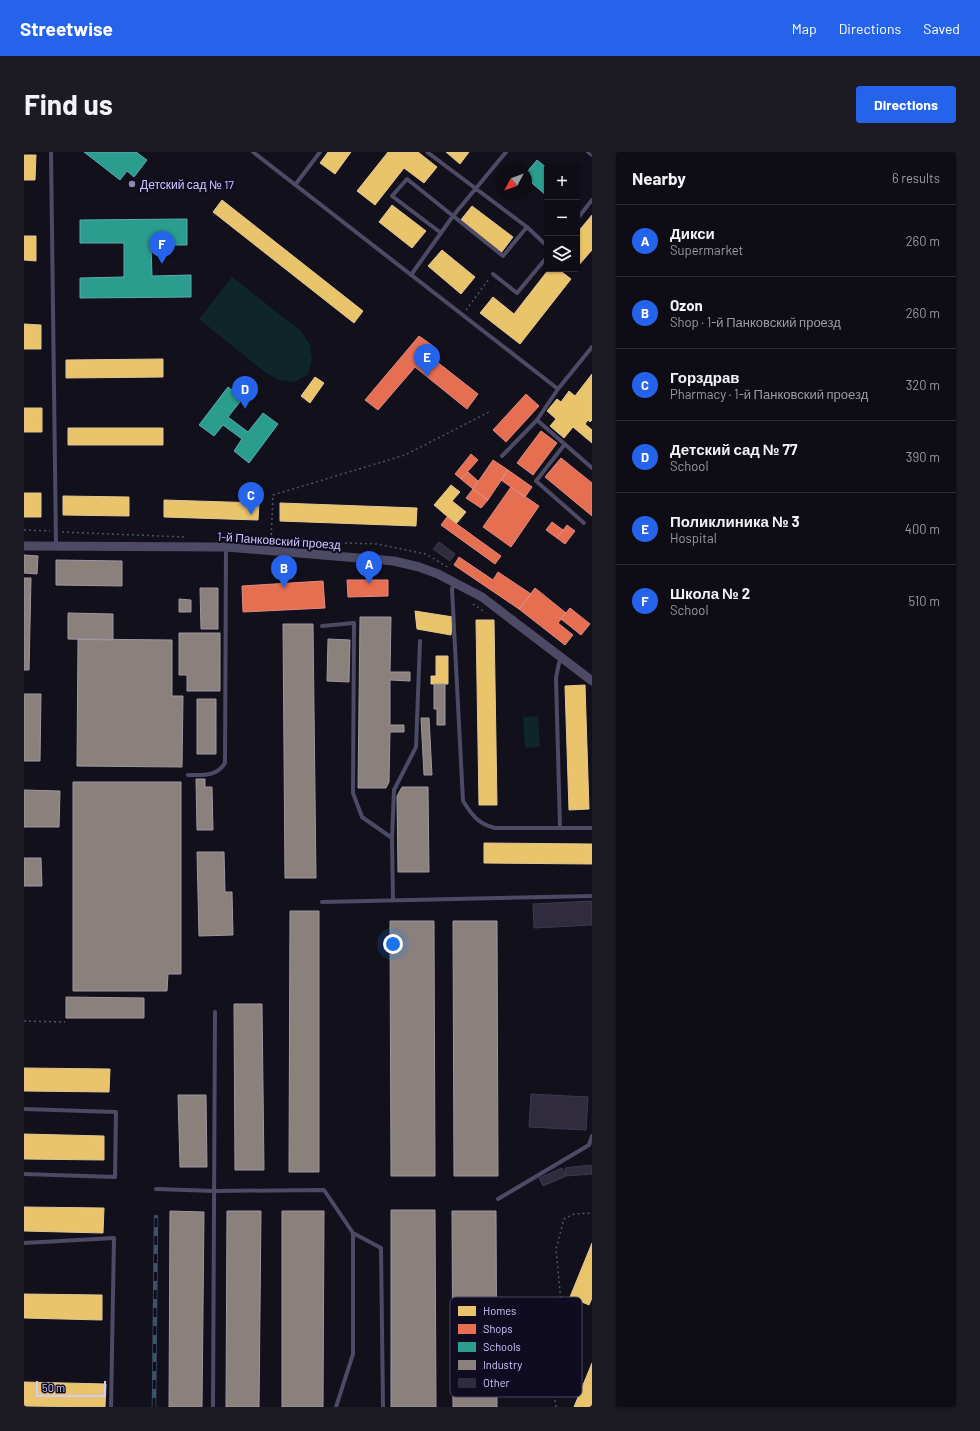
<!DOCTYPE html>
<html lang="en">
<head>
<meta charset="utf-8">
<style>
	body { margin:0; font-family:Barlow,sans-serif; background:#1c1a22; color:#f1f3f6 }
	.controls { position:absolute; right:12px; top:12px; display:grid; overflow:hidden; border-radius:4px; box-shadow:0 1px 3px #0004 }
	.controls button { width:36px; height:36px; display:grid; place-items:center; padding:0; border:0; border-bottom:1px solid #2e2c34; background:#0e0c14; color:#f1f3f6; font:20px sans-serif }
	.compass { position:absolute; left:472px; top:12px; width:36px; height:36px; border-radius:50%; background:#0e0c14; box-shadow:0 1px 3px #0004; rotate:229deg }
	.scale { position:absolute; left:12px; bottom:10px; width:70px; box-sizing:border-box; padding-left:4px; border:2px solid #d0caff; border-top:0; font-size:11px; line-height:14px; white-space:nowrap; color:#d0caff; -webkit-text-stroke:3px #0f0b20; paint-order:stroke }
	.you { position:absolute; left:369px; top:792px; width:14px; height:14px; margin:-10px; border:3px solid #fff; border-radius:50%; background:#1a73e8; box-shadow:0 0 0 6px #1a73e833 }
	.badge { display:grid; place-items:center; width:26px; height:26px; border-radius:50%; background:#2563eb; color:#fff; font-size:13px; font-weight:700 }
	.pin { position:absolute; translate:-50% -33px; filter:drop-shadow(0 1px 2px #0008) }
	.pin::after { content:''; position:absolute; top:21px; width:14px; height:12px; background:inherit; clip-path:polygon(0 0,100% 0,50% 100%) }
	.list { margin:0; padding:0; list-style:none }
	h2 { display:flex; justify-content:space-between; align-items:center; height:52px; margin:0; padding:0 16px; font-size:17px }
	h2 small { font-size:13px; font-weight:400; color:#9b9ba0 }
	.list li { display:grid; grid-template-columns:26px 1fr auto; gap:12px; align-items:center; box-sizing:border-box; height:72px; padding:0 16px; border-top:1px solid #2e2c34 }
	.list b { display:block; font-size:15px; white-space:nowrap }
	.list p { margin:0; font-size:13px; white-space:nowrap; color:#9b9ba0 }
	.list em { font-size:13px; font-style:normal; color:#9b9ba0 }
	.icon { flex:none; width:22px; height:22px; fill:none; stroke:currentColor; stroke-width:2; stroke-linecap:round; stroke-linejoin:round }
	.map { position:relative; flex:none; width:568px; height:1255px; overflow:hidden; border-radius:4px }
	header { display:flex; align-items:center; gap:24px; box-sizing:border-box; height:56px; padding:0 20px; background:#2563eb; color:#fff }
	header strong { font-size:19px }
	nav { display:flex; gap:22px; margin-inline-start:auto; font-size:14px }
	.intro { display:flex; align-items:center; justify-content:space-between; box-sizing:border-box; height:96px; padding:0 24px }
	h1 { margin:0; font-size:28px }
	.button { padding:10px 18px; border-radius:4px; background:#2563eb; color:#fff; font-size:14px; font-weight:700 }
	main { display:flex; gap:24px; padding:0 24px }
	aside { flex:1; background:#0e0c14; border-radius:4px; box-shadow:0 1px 3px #0004 }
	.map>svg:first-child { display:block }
	.green { fill:#0e2627 }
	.homes { fill:#e9c46a; stroke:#e2c697 }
	.shops { fill:#e76f51; stroke:#e08a85 }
	.schools { fill:#2a9d8f; stroke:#5caab1 }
	.industry { fill:#8a817c; stroke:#9f97a3 }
	.building { fill:#302c3e; stroke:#3d3950 }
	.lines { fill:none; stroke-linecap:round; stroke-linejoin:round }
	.path { stroke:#475767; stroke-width:1.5; stroke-dasharray:2 3; stroke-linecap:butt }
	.service { stroke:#4c4a65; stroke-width:4 }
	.tertiary { stroke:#4c4a65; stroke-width:9 }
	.rail-casing { stroke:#3e5366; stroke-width:4.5 }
	.rail { stroke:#0f0b20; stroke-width:3; stroke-dasharray:9; stroke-linecap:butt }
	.poi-dot { fill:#8e89af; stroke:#0f0b20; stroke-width:1.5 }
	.labels { text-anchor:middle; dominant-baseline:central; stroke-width:4; stroke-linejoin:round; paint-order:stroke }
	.poi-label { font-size:12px; fill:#d0caff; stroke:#0f0b20; text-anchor:start }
	.street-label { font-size:12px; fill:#d0caff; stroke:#0f0b20 }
	.key { fill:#0f0b20; stroke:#494463; stroke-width:1 }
	.key-label { font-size:11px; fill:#d0caff }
</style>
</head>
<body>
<header>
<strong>Streetwise</strong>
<nav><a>Map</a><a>Directions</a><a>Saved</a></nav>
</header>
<div class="intro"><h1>Find us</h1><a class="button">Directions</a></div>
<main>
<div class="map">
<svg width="568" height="1255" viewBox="0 0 568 1255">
	<rect width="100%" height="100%" fill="#12101b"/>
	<path class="green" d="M208,125L277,179L286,193L288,208L284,222L271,230L255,228L242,221L175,167Z
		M514,564L516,595L501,596L499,565Z"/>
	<path class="homes" d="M304,0H327L311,22L296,11Z
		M364,0H394L413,15L400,31L380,16L351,53L333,39Z
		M422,0H445L436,12Z
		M0,3H12L11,28H0Z
		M198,48L339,159L330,171L189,60Z
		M368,53L402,79L388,96L355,70Z
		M448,54L489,85L477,101L436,69Z
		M568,63V98L554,114L553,81Z
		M0,84H12V109L0,108Z
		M418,98L451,125L437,142L404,114Z
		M525,117H534L547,127L496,192L456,161L469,145L490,162Z
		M0,172L17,173V197H0Z
		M139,207V225L42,226V208Z
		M568,222V268L566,270L564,268L561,272L568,278V291L549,275L540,286L526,274L532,267L523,259L533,247L537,250L545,239L551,244Z
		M291,225L300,231L286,251L277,244Z
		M0,256H18V280H0Z
		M44,276H139V293H44Z
		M427,333L436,340L428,349L442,360L432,372L410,353Z
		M0,341H17V365H0Z
		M39,344L105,345V364L39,363Z
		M140,348L235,351L234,368L140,365Z
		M256,351L393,356L392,374L256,369Z
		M391,459L429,465L427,483L393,477Z
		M452,468H470L473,653H455Z
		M412,504H424V532H407V524H412Z
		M561,533L565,657L545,658L541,534Z
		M460,691L568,692V712L460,711Z
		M0,916L86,917L85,940L0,939Z
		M0,982L80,984V1008L0,1007Z
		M0,1055L80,1056L79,1081L0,1079Z
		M568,1091V1146L565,1153L546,1145Z
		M0,1142L78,1143V1168L0,1166Z
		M568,1211V1255H550Z
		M0,1230L82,1232L81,1255L0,1254Z"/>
	<path class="shops" d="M395,184L409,194L403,202L454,242L443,257L391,215L354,258L341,248Z
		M502,242L515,254L482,290L469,278Z
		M517,279L533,291L509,323L493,311Z
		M447,302L454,308L437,327L431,322Z
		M537,306L568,331V364L521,325Z
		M469,308L484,318L464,348L449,337Z
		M484,318L508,335L501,345L477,328Z
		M444,320L454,329L449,337L437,327Z
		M487,335L515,354L487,395L459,375Z
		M449,337L464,348L457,356L442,346Z
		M423,365L477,404L471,412L417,373Z
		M528,370L539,378L533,386L522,378Z
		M543,373L551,379L541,392L533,386Z
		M435,405L469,428L474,420L507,442L495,457L430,413Z
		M323,428H364V444L324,445Z
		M299,429L301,456L219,460L218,434Z
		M511,436L542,461L534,471L549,483L541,493L495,457Z
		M546,456L566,472L557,483L537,467Z"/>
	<path class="schools" d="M60,0H112L123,8L110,25L103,19L96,28Z
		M513,8L523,16V44L502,26V21Z
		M163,67V93H127L128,124L167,123V145L56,146V126L100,125V91H56V68Z
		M204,235L219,246L204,265L224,280L239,261L254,272L225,311L210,299L218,287L199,273L190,284L175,273Z"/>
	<path class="industry" d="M0,403L14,404L13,422L0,421Z
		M32,408L98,409V434L32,433Z
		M0,426H7L5,518H0Z
		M176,436H194V477H177Z
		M155,447L167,448V460H155Z
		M44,461L89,462V488L44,487Z
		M336,465H367L366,520H386V529L366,528V573H380V580H366L365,630L362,636H334Z
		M259,472H289L292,726H261Z
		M155,481H196V539H163V523H155Z
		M54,487L148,488V544H159L158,615L53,614Z
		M304,487L326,488L325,530L303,529Z
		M410,532H421V573H413V557H410Z
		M0,542H17L16,609H0Z
		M173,547H192V602H173Z
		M397,566H405L408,623H400Z
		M172,627H181V635H188L189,678H173Z
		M49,630H157V822H144L143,839H49Z
		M378,635H404L405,720H374L373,644Z
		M0,638L36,639L35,675H0Z
		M173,700H200L201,740H208L209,783L175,784Z
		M0,706H17L18,734H0Z
		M266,759H295V1020H265Z
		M366,769H410L411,1024H367Z
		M429,769H473L474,1024H430Z
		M42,845L120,846V866H42Z
		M210,852H238L240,1018H211Z
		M154,943H182L183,1015H156Z
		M367,1058H411L412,1255H367Z
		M146,1059L180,1060L178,1255H145Z
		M203,1059H237L235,1255H202Z
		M258,1059H300L299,1255H258Z
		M428,1059H472L473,1255H429Z"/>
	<path class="building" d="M415,390L431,402L426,409L409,397Z
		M568,749V773L510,776L509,752Z
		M507,942L564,945L562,978L505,975Z
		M567,1013L568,1022L542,1024L541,1016Z
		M538,1016L542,1024L519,1034L515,1026Z"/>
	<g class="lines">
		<path class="path" d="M442,158L465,127
			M0,378L26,379
			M38,380L160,385
			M236,388L353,392L402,402L425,416
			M247,388L249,343L381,303L467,259
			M449,452L462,461
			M0,869L41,870
			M532,1255L527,1225L537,1150L532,1097L540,1067L550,1062L568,1061"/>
		<path class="service" d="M27,0L32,393
			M229,0L534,237L568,195
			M403,0L503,75L523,94
			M564,0L568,3
			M271,33L296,0
			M553,67L568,48
			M417,81L368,44L383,27L479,104L503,75
			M469,122L493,141L523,105
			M387,123L429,64L482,0
			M513,268L568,316
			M541,292L512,329L560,371
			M478,304L513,268L534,237
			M431,431L428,437L439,649C448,663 454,672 471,676H568
			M298,474L330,471L329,641L338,665L368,686L369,748
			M164,623C178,623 193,625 201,611L202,395
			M536,676L532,526L535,511L538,507
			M368,686L370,638L392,595L396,489
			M298,750L568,744
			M0,957L92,960L91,1025L0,1022
			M132,1037L190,1039L300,1038L329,1081L357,1096L359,1255
			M474,1047L565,993L568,984
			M0,1091L90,1086L87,1255
			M189,1255L191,860
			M312,1255L329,1202V1081"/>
		<path class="tertiary" d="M0,394L202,395L370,409L395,415L414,422L458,445L568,529"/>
		<defs>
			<path id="rail" d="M130,1255L132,1065"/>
		</defs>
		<use href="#rail" class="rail-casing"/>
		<use href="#rail" class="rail"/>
	</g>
	<circle class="poi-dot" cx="108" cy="32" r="4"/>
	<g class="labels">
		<g class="poi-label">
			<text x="116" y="32">Детский сад № 17</text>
		</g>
		<g class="street-label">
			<text transform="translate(255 388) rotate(4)">1-й Панковский проезд</text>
		</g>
	</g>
	<rect x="426" y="1145" width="132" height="100" rx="6" class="key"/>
	<rect x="434" y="1154" width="18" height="10" fill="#e9c46a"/>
	<rect x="434" y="1172" width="18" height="10" fill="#e76f51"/>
	<rect x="434" y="1190" width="18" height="10" fill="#2a9d8f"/>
	<rect x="434" y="1208" width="18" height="10" fill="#8a817c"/>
	<rect x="434" y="1226" width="18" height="10" fill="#302c3e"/>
	<g class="key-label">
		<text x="459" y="1163">Homes</text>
		<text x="459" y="1181">Shops</text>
		<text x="459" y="1199">Schools</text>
		<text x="459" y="1217">Industry</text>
		<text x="459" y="1235">Other</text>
	</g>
</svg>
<div class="controls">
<button>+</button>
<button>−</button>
<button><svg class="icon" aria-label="layers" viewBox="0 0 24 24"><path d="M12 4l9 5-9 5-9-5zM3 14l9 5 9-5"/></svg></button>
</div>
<svg class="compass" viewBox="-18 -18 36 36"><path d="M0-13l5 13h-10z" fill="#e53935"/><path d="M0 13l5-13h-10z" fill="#9b9ba0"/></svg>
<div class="scale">50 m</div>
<div class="you"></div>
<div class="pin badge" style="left:345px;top:432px">A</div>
<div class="pin badge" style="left:260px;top:436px">B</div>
<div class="pin badge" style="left:227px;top:363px">C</div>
<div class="pin badge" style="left:221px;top:257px">D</div>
<div class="pin badge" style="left:403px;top:225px">E</div>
<div class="pin badge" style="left:138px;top:112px">F</div>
</div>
<aside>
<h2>Nearby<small>6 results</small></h2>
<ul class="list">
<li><span class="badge">A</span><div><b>Дикси</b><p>Supermarket</p></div><em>260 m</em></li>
<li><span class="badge">B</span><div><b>Ozon</b><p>Shop · 1-й Панковский проезд</p></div><em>260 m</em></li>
<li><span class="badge">C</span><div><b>Горздрав</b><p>Pharmacy · 1-й Панковский проезд</p></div><em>320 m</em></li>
<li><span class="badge">D</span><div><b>Детский сад № 77</b><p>School</p></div><em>390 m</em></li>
<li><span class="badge">E</span><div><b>Поликлиника № 3</b><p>Hospital</p></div><em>400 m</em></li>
<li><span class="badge">F</span><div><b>Школа № 2</b><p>School</p></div><em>510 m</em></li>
</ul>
</aside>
</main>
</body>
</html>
